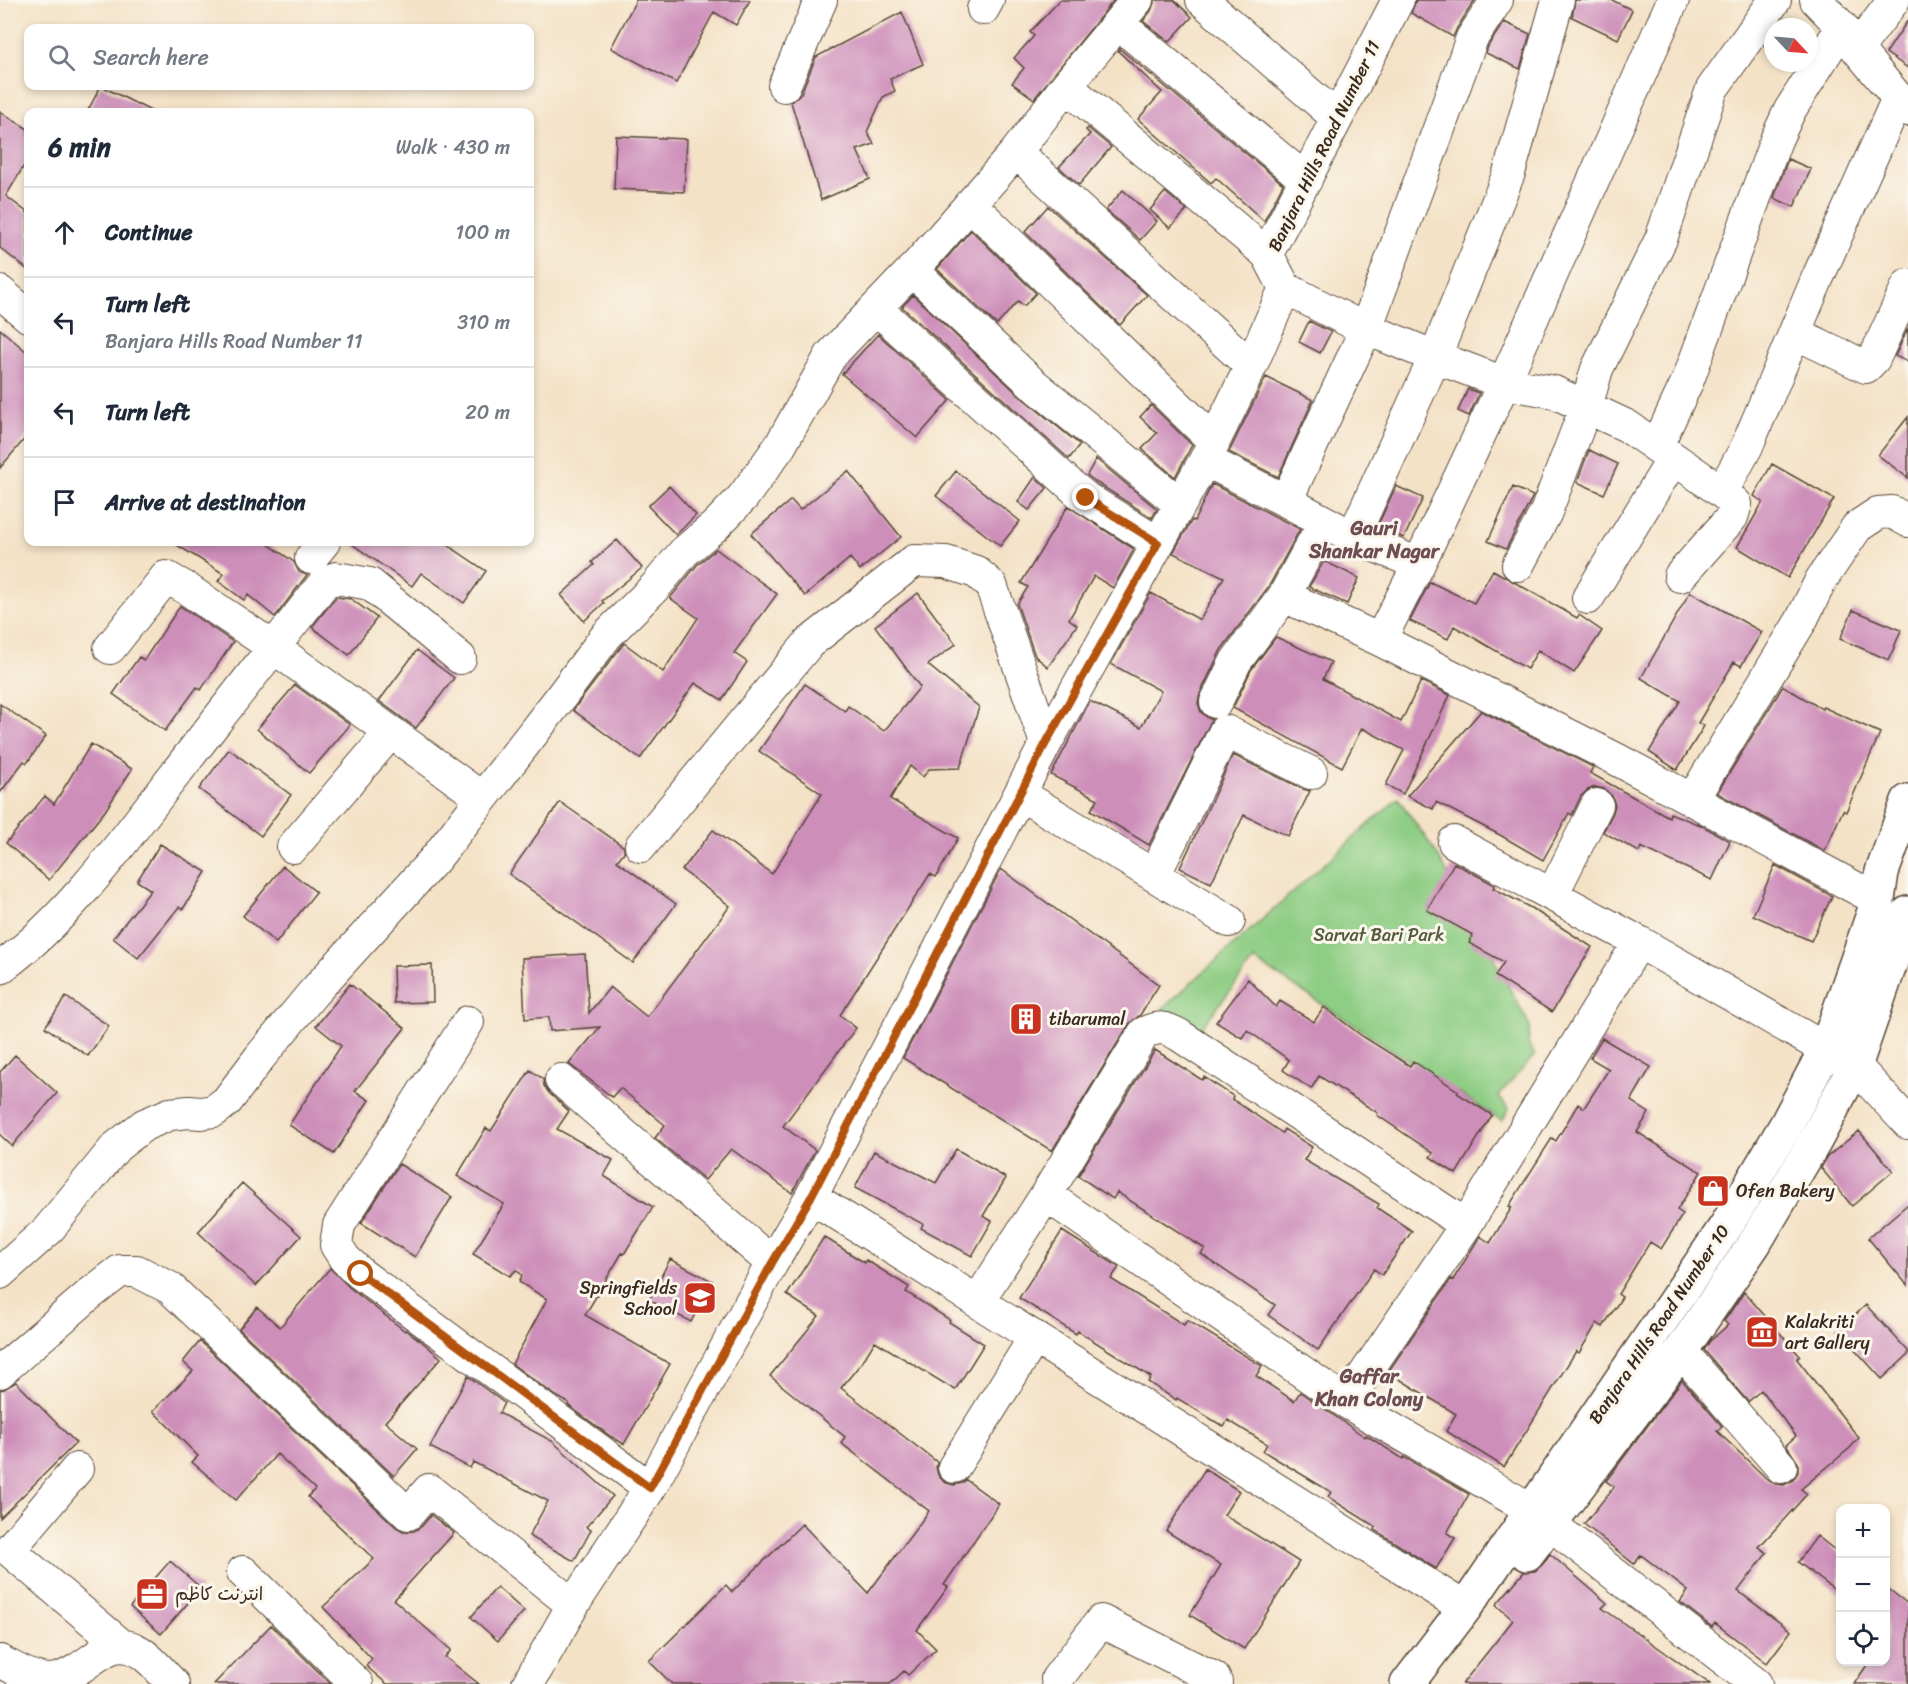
<!DOCTYPE html>
<html lang="en">
<head>
<meta charset="utf-8">
<style>
	body { margin:0; font-family:Sriracha,"Playpen Sans Arabic",sans-serif; background:#f2f2f3; color:#1f2937 }
	.controls { position:absolute; right:18px; bottom:18px; display:grid; overflow:hidden; border-radius:12px; box-shadow:0 3px 9px #0003 }
	.controls button { width:54px; height:54px; display:grid; place-items:center; padding:0; border:0; border-bottom:2px solid #e0e1e3; background:#fff; color:#1f2937; font:30px sans-serif }
	.compass { position:absolute; left:1764px; top:18px; width:54px; height:54px; border-radius:50%; background:#fff; box-shadow:0 3px 9px #0003; rotate:116deg }
	.stop { position:absolute; width:18px; height:18px; margin:-14px; border:4px solid #b45309; border-radius:50%; background:#fff }
	.stop.end { background:#b45309; border-color:#fff; box-shadow:0 2px 6px #0008 }
	.list { margin:0; padding:0; list-style:none }
	h2 { display:flex; justify-content:space-between; align-items:center; height:78px; margin:0; padding:0 24px; font-size:26px }
	h2 small { font-size:20px; font-weight:400; color:#747a83 }
	.list li { display:grid; grid-template-columns:39px 1fr auto; gap:18px; align-items:center; box-sizing:border-box; height:90px; padding:0 24px; border-top:2px solid #e0e1e3 }
	.list b { display:block; font-size:22px; white-space:nowrap }
	.list p { margin:0; font-size:20px; white-space:nowrap; color:#747a83 }
	.list em { font-size:20px; font-style:normal; color:#747a83 }
	.icon { flex:none; width:33px; height:33px; fill:none; stroke:currentColor; stroke-width:2; stroke-linecap:round; stroke-linejoin:round }
	.map { position:relative; flex:none; width:1908px; height:1684px; overflow:hidden }
	.search { position:absolute; background:#fff; box-shadow:0 3px 9px #0003; left:24px; top:24px; width:510px; height:66px; display:flex; align-items:center; gap:15px; box-sizing:border-box; padding:0 21px; border-radius:12px; color:#747a83; font-size:22px }
	.panel { position:absolute; background:#fff; box-shadow:0 3px 9px #0003; left:24px; top:108px; width:510px; height:438px; border-radius:12px }
	.map>svg:first-child { display:block }
	.green { fill:#8ecd84; stroke:#647c51; stroke-width:1.5 }
	.building { fill:#cd8eba }
	.lines { fill:none; stroke-linecap:round; stroke-linejoin:round }
	.minor-casing { stroke:#574637; stroke-width:34 }
	.major-casing { stroke:#574637; stroke-width:36 }
	.minor { stroke:#fff; stroke-width:32 }
	.major { stroke:#fff; stroke-width:33 }
	.route { stroke:#b45309; stroke-width:8 }
	.labels { text-anchor:middle; dominant-baseline:central; stroke-width:6; stroke-linejoin:round; paint-order:stroke }
	.street-label { font-size:18px; fill:#3b2a1e; stroke:#fbf7ec }
	.park-label { font-size:18px; fill:#545b3d; stroke:#fbf7ec }
	.poi-label { font-size:18px; fill:#3b2a1e; stroke:#fbf7ec; text-anchor:start }
	.neighbourhood-label { font-size:20px; font-weight:bold; fill:#6e4d55; stroke:#fbf7ec }
</style>
</head>
<body>
<div class="map">
<svg width="1908" height="1684" viewBox="0 0 1908 1684">
	<rect width="100%" height="100%" fill="#fbf7ec"/>
	<filter id="ink" filterUnits="userSpaceOnUse"><feTurbulence type="fractalNoise" baseFrequency=".0167" numOctaves="2"/><feDisplacementMap in="SourceGraphic" scale="12" xChannelSelector="R" yChannelSelector="G"/><feConvolveMatrix kernelMatrix="1 2 1 2 8 2 1 2 1" color-interpolation-filters="sRGB"/></filter>
	<filter id="wash" filterUnits="userSpaceOnUse"><feTurbulence type="fractalNoise" baseFrequency=".008" numOctaves="4" result="noise"/><feDisplacementMap in="SourceGraphic" scale="24" xChannelSelector="R" yChannelSelector="G"/><feGaussianBlur stdDeviation="1.35" result="paint"/><feColorMatrix in="noise" values="0 0 0 0 0 0 0 0 0 0 0 0 0 0 0 0 0 1.4 0 .05"/><feComposite in="paint" operator="in"/></filter>
	<g filter="url(#wash)">
		<rect width="100%" height="100%" fill="#f4e2c7"/>
		<path class="green" d="M1398,798L1437,854L1530,1026L1528,1044L1535,1055L1498,1096L1509,1109L1502,1121L1254,960L1198,1032L1162,1009Z"/>
		<g id="blocks">
			<path class="building" d="M636,0H750L736,25L714,12L676,83L611,48Z
				M1060,0H1114L1034,99L1012,83L1024,68L1014,58L1034,36L1030,32Z
				M1155,0H1174L1192,17L1169,42L1143,21L1151,11Z
				M1416,0H1475L1457,28L1453,37L1411,13Z
				M1575,0H1612L1632,10L1618,39L1572,17Z
				M902,12L923,64L890,79L895,91L883,97L867,132L874,144L857,150L870,179L821,200L791,102L801,93L816,57Z
				M1908,20V68L1886,53Z
				M1504,22L1530,34L1520,69L1486,53L1488,46Z
				M1120,49L1283,184L1264,221L1216,178L1211,183L1138,119L1162,92L1118,51Z
				M101,86L153,112H87Z
				M0,112L28,129V159L6,196L28,213V270L0,248Z
				M1088,128L1111,147L1079,185L1059,167L1090,134L1086,130Z
				M616,136L687,139L684,192L614,189Z
				M1788,159L1811,169L1794,207L1774,198Z
				M1123,190L1157,221L1140,240L1106,210Z
				M1165,192L1187,210L1170,228L1150,210Z
				M1048,206L1147,295L1120,325L1025,232Z
				M971,230L1036,293L1024,306L1018,301L997,325L937,269Z
				M913,295L1020,396L1080,445L1069,459L902,307Z
				M1309,321L1331,332L1320,353L1299,342Z
				M1908,328V362L1895,356Z
				M0,329L28,353V435L0,468Z
				M878,334L950,400L917,438L842,374Z
				M1266,377L1313,400L1278,477L1229,452Z
				M1468,389L1479,393L1469,416L1458,411Z
				M1151,405L1192,445L1175,477L1142,449L1157,433L1140,417Z
				M1908,417V478L1878,455Z
				M1589,450L1618,464L1604,494L1577,482Z
				M1096,459L1157,509L1152,518L1097,483L1087,475Z
				M1772,464L1834,499L1788,578L1737,547L1763,502L1754,496Z
				M848,471L901,537L860,570L850,558L805,596L751,534L791,500L800,510Z
				M956,471L1020,521L1000,546L936,496Z
				M1035,477L1047,488L1029,510L1018,502Z
				M1212,484L1300,529L1269,586L1221,650L1200,694L1198,703L1201,712L1208,718L1212,719L1149,845L1091,810L1098,799L1051,775L1090,701L1141,727L1161,691L1111,664L1151,593L1200,620L1224,577L1173,553L1192,520L1194,521Z
				M669,486L696,515L676,535L648,506Z
				M1396,486L1423,498L1404,538L1377,527Z
				M1513,487L1533,496L1506,549L1488,541Z
				M1068,506L1134,549L1113,588L1094,576L1069,619L1077,625L1048,667L1035,656L1017,604L1028,587L1021,583Z
				M617,540L642,568L602,601L604,603L584,621L561,595L594,565L592,562Z
				M172,542H265L294,562L299,572L307,575L275,617L248,595L244,600L218,581L224,574Z
				M349,542H443L486,571L464,603L421,573L412,586Z
				M716,549L777,594L734,653L747,662L722,700L695,683L640,759L573,710L624,643L663,672L698,618L670,598L697,565Z
				M1324,561L1359,578L1347,604L1309,587Z
				M1493,570L1577,618L1579,615L1602,631L1574,673L1538,650L1527,669L1454,626L1448,639L1410,621L1430,582L1474,603Z
				M1690,592L1762,632L1741,666L1734,662L1698,723L1704,726L1677,770L1649,752L1680,701L1641,678Z
				M918,593L956,644L928,665L979,707L960,768L929,769L923,777L910,766L890,799L958,838L936,877L930,874L840,1015L856,1028L783,1126L815,1150L792,1193L731,1149L705,1180L655,1138L665,1125L620,1088L612,1097L569,1064L600,1027L550,1031L549,1017L525,1019L522,958L585,954L589,1013L610,987L647,1017L730,906L682,870L713,830L772,874L822,794L759,751L805,684L845,711L848,706L884,731L920,687L875,626Z
				M336,597L351,599L377,618L349,655L312,627Z
				M180,606L233,642L201,690L197,687L165,731L113,694L139,657L144,660Z
				M1853,610L1901,630L1889,660L1840,639Z
				M1276,637L1331,662L1323,679L1401,722L1421,681L1450,695L1403,794L1386,785L1404,750L1362,728L1342,767L1233,708L1251,670Z
				M417,650L454,678L416,728L379,701Z
				M295,685L350,725L309,773L257,729Z
				M1783,686L1822,709L1823,707L1880,733L1846,812L1843,810L1825,851L1717,793Z
				M0,704L46,736L27,763L24,761L0,793Z
				M1481,711L1593,767L1590,773L1669,817L1670,813L1697,824V823L1730,841L1712,880L1641,847L1639,852L1603,832L1613,813L1615,805L1612,796L1604,789L1595,787L1588,790L1581,796L1572,815L1569,813L1543,860L1500,835L1436,802L1433,809L1407,796Z
				M91,744L132,769L105,811L49,880L6,843L45,796L54,804Z
				M229,749L291,795L261,836L199,789Z
				M1233,755L1303,789L1310,791L1288,836L1244,815L1211,883L1180,868Z
				M560,802L624,847V852L617,861L676,904L633,963L509,874Z
				M160,844L206,872L183,909L179,907L138,958L113,938L151,890L137,881Z
				M1454,863L1495,885L1493,888L1531,908L1592,947L1552,1012L1495,976L1504,962L1469,943L1473,935L1427,910Z
				M1775,865L1832,896L1811,941L1753,915Z
				M283,866L316,892L276,943L243,916Z
				M1001,869L1159,985L1140,1015L1129,1024L1052,1151L903,1058Z
				M432,965L433,1002L394,1003L393,966Z
				M1248,979L1276,1007L1280,1001L1314,1022L1324,1007L1362,1036L1410,1066L1413,1061L1458,1091L1457,1093L1492,1115L1456,1174L1430,1157L1433,1153L1377,1115L1378,1113L1319,1076L1311,1089L1283,1070L1289,1060L1247,1030L1242,1038L1216,1022Z
				M350,984L405,1028L355,1091L369,1100L334,1154L289,1125L341,1046L316,1026Z
				M66,997L109,1026L88,1056L45,1027Z
				M1602,1038L1651,1067L1631,1101L1649,1113L1637,1132L1701,1172L1677,1210L1683,1214L1661,1249L1650,1242L1618,1294L1622,1297L1603,1327L1597,1323L1579,1353L1576,1351L1504,1467L1446,1431L1456,1414L1388,1372L1451,1279L1453,1280L1480,1236L1490,1243L1512,1207L1509,1206L1552,1138L1556,1141L1578,1104L1584,1108L1609,1069L1590,1058Z
				M1155,1050L1202,1080L1204,1077L1233,1096L1232,1099L1282,1133L1284,1129L1312,1147L1304,1160L1379,1204L1377,1208L1412,1231L1382,1275L1374,1269L1318,1350L1268,1315L1275,1305L1201,1254L1205,1249L1117,1192L1113,1199L1078,1176Z
				M15,1055L57,1093L12,1146L0,1135V1072Z
				M530,1070L543,1079L544,1086L549,1093L569,1111L557,1129L613,1160L604,1176L653,1207L624,1254L622,1253L585,1315L670,1364L624,1444L610,1436L568,1405L569,1403L556,1396L512,1364L547,1299L519,1282L522,1275L516,1270L510,1276L473,1254L504,1204L457,1176L486,1128L491,1131Z
				M1859,1131L1893,1171L1852,1206L1821,1168L1827,1157Z
				M956,1149L1006,1178L983,1216L992,1221L972,1256L921,1228L923,1224L855,1188L874,1151L936,1183Z
				M399,1164L452,1197L415,1257L361,1223Z
				M242,1183L301,1236L256,1286L198,1232Z
				M1908,1204V1286L1868,1238Z
				M1062,1231L1119,1267L1111,1279L1184,1325L1187,1320L1262,1366L1256,1376L1294,1401L1300,1392L1365,1437L1366,1435L1403,1459L1404,1457L1469,1494L1447,1533L1455,1538L1436,1569L1375,1530L1376,1527L1328,1497L1331,1492L1263,1451L1267,1444L1228,1420L1224,1427L1177,1398L1176,1400L1148,1382L1151,1377L1078,1331L1076,1334L1019,1298Z
				M824,1237L865,1263L866,1260L909,1287L906,1292L950,1320L949,1322L984,1344L955,1390L875,1341L863,1361L841,1388L937,1462L936,1467L938,1475L944,1482L954,1485L962,1483L966,1480L999,1504L944,1585L948,1587L917,1630L936,1649L908,1675L904,1671L890,1684H672L649,1661L726,1585L732,1592L802,1524L868,1593L929,1511L841,1443L845,1437L770,1376L819,1316L787,1295Z
				M670,1259L712,1281L691,1322L649,1300Z
				M330,1268L350,1288L405,1331L406,1330L421,1341L441,1358L385,1422L417,1449L394,1476L239,1329L257,1307L280,1327Z
				M1744,1292L1800,1356L1797,1359L1859,1438L1850,1448L1801,1489L1807,1494L1759,1547L1767,1553L1738,1591L1791,1631L1767,1663L1715,1623L1712,1627L1680,1602L1688,1591L1641,1555L1634,1564L1584,1524L1614,1487L1606,1481L1682,1380L1722,1426L1717,1431L1767,1479L1775,1484L1784,1485L1793,1480L1798,1472V1463L1786,1445L1796,1436L1761,1390L1748,1402L1704,1350L1710,1341L1728,1325L1724,1321Z
				M1866,1305L1908,1351V1355L1882,1379L1838,1331Z
				M200,1341L396,1527L405,1532L414,1531L422,1526L431,1515L454,1533L394,1600L451,1650L445,1657L479,1684H387L366,1666L372,1659L323,1607L374,1559L308,1497L315,1489L277,1454L236,1500L192,1462L198,1456L153,1411L193,1371L183,1362Z
				M468,1376L504,1403L499,1413L552,1441L613,1496L586,1527L591,1530L574,1561L529,1536L548,1501L473,1462L470,1468L430,1447Z
				M16,1382L76,1443L0,1518V1390L4,1389Z
				M1205,1469L1239,1491L1224,1515L1299,1562L1244,1649L1190,1615L1221,1565L1166,1531Z
				M1817,1536L1840,1554V1594L1798,1562Z
				M1550,1554L1607,1603L1602,1608L1710,1684H1462L1513,1620L1496,1605L1524,1572L1535,1571L1542,1565Z
				M170,1561L201,1588L161,1634L130,1607Z
				M497,1587L524,1611L498,1641L471,1617Z
				M1886,1587L1908,1604V1684H1854L1869,1662H1886Z
				M271,1625L331,1684H214Z"/>
		</g>
	</g>
	<g filter="url(#ink)">
		<use href="#blocks" fill-opacity="0" stroke="#574637" stroke-width="1.5"/>
		<g class="lines">
			<defs>
				<path id="minor" d="M1202,0L1336,117
					M1816,0L1842,27L1857,49L1908,110
					M983,9L988,0
					M1119,24L1306,180
					M1857,49L1894,0
					M784,86L821,0
					M1066,86L1267,254
					M1016,152L1251,366
					M970,204L1214,441
					M912,270L1032,383L1180,504
					M1285,288L1353,323L1435,357L1504,383L1554,392L1586,407L1627,426L1722,492L1747,446L1818,277L1898,98
					M0,292L28,316
					M876,308L1075,489L1086,498L1158,543
					M1795,333L1866,367L1874,359L1908,285
					M1657,446L1688,380L1776,140L1790,110L1842,27
					M1205,460L1286,501L1353,537L1419,564
					M1286,501L1366,329L1472,38L1497,0
					M1353,537L1435,357L1509,173L1558,0
					M311,558L324,542
					M1518,565L1546,512L1586,407L1597,369L1661,239L1712,89L1775,0
					M1680,576L1732,517L1736,504L1722,492
					M1284,596L1380,640L1618,760L1878,900
					M1588,598L1673,459
					M1380,640L1419,564L1504,383L1673,0
					M110,648L166,577L184,587L273,647L482,798
					M1216,702L1236,661L1284,596L1324,522
					M1020,794L1229,921
					M1692,800L1801,621L1821,580L1857,527L1878,513L1892,512L1908,521
					M1454,842L1639,942L1855,1066L1908,1123
					M641,846L809,643L914,561L946,562L976,572L991,585L1046,743
					M293,847L391,732
					M1155,874L1225,731L1311,773
					M1552,895L1597,805
					M0,968C64,922 117,850 165,787C218,719 271,650 325,582L336,578L370,584L460,658
					M468,1022L339,1225L336,1245L345,1259L361,1274L650,1488
					M561,1080L772,1263
					M1046,1195L1346,1402L1532,1510L1756,1684
					M811,1197L1465,1608
					M0,1273L47,1231L116,1147L144,1125L170,1114L189,1112L201,1113L214,1111L227,1101L260,1057L313,993L436,858L557,702L607,635L655,587L684,552L715,526L743,497L780,446L831,355L918,264L1016,152L1066,86L1137,0
					M978,1301L1046,1195L1144,1033C1159,1026 1165,1027 1179,1035L1466,1225
					M1681,1351L1781,1467
					M0,1372L90,1294L120,1271H137L170,1288L408,1514L429,1490L573,1605
					M1346,1402L1466,1225L1639,942
					M954,1467L1035,1337
					M77,1469L9,1550L121,1645
					M243,1572L357,1684
					M0,1661C14,1668 31,1679 48,1680C59,1680 69,1675 78,1669C88,1663 98,1654 109,1649C136,1636 157,1668 173,1684
					M1057,1679L1101,1621L1214,1678L1216,1682V1684
					M528,1684L573,1605L650,1488L772,1263L811,1197L1046,743L1205,460L1251,366L1285,288L1267,254L1398,0"/>
				<path id="major" d="M1527,1554L1681,1351L1754,1244L1815,1141L1855,1066L1908,913
					M1407,1684L1465,1608L1726,1226L1786,1125L1826,1049L1878,900L1882,872L1908,801"/>
			</defs>
			<use href="#minor" class="minor-casing"/>
			<use href="#major" class="major-casing"/>
			<use href="#minor" class="minor"/>
			<use href="#major" class="major"/>
		</g>
	</g>
	<g class="lines" filter="url(#ink)">
		<path class="route" d="M361,1274L650,1488L772,1263L811,1197L1046,743L1158,543L1086,498"/>
	</g>
	<defs>
		<symbol id="building-square" viewBox="-11 -11 22 22"><rect x="-9" y="-9" width="18" height="18" rx="4" fill="#c8321e" stroke="#fbf7ec"/><path d="M-4-6H4V6H1V3H-1V6H-4ZM-2.5-4.3h1.7v1.8h-1.7ZM.8-4.3h1.7v1.8H.8ZM-2.5-1h1.7V.8h-1.7ZM.8-1h1.7V.8H.8Z" fill="#fff"/></symbol>
		<symbol id="shop-square" viewBox="-11 -11 22 22"><rect x="-9" y="-9" width="18" height="18" rx="4" fill="#c8321e" stroke="#fbf7ec"/><path d="M-5-2.5h2.3a2.7 3.5 0 0 1 5.4 0H5L5.5 6h-11ZM-1.5-2.5h3a1.5 2.3 0 0 0-3 0Z" fill="#fff"/></symbol>
		<symbol id="school-square" viewBox="-11 -11 22 22"><rect x="-9" y="-9" width="18" height="18" rx="4" fill="#c8321e" stroke="#fbf7ec"/><path d="M0-5L7-2L0 1L-7-2ZM-4 1L0 2.5L4 1V4Q0 6-4 4Z" fill="#fff"/></symbol>
		<symbol id="museum-square" viewBox="-11 -11 22 22"><rect x="-9" y="-9" width="18" height="18" rx="4" fill="#c8321e" stroke="#fbf7ec"/><path d="M0-6L6-3V-2H-6V-3ZM-5-1h2V3h-2ZM-1-1h2V3h-2ZM3-1h2V3H3ZM-6 4H6V6H-6Z" fill="#fff"/></symbol>
		<symbol id="office-square" viewBox="-11 -11 22 22"><rect x="-9" y="-9" width="18" height="18" rx="4" fill="#c8321e" stroke="#fbf7ec"/><path d="M-6-3h4V-5.5h4V-3h4V5H-6ZM-1-4.5V-3h2v-1.5ZM-6 0V1H6V0Z" fill="#fff"/></symbol>
	</defs>
	<g fill-rule="evenodd">
		<use href="#building-square" x="1007" y="1000" width="38" height="38"/>
		<use href="#shop-square" x="1694" y="1172" width="38" height="38"/>
		<use href="#school-square" x="681" y="1279" width="38" height="38"/>
		<use href="#museum-square" x="1743" y="1313" width="38" height="38"/>
		<use href="#office-square" x="133" y="1575" width="38" height="38"/>
	</g>
	<g class="labels">
		<g class="street-label">
			<text transform="translate(1324 146) rotate(-64)">Banjara Hills Road Number 11</text>
			<text transform="translate(1659 1324) rotate(-56)">Banjara Hills Road Number 10</text>
		</g>
		<g class="park-label">
			<text x="1379" y="935">Sarvat Bari Park</text>
		</g>
		<g class="poi-label">
			<text x="1049" y="1019">tibarumal</text>
			<text x="1736" y="1191">Ofen Bakery</text>
			<text x="677" y="1288" text-anchor="end">Springfields<tspan x="677" dy="21">School</tspan></text>
			<text x="1785" y="1322">Kalakriti<tspan x="1785" dy="21">art Gallery</tspan></text>
			<text x="175" y="1594">انترنت كاظم</text>
		</g>
		<g class="neighbourhood-label">
			<text x="1374" y="528">Gauri<tspan x="1374" dy="23">Shankar Nagar</tspan></text>
			<text x="1369" y="1376">Gaffar<tspan x="1369" dy="23">Khan Colony</tspan></text>
		</g>
	</g>
</svg>
<div class="controls">
<button>+</button>
<button>−</button>
<button><svg class="icon" aria-label="locate" viewBox="0 0 24 24"><circle cx="12" cy="12" r="6"/><path d="M12 2v4M12 18v4M2 12h4M18 12h4"/></svg></button>
</div>
<svg class="compass" viewBox="-18 -18 36 36"><path d="M0-13l5 13h-10z" fill="#e53935"/><path d="M0 13l5-13h-10z" fill="#747a83"/></svg>
<div class="stop" style="left:361px;top:1274px"></div>
<div class="stop end" style="left:1086px;top:498px"></div>
<div class="search"><svg class="icon" aria-label="search" viewBox="0 0 24 24"><circle cx="10" cy="10" r="6"/><path d="M15 15l6 6"/></svg>Search here</div>
<section class="panel">
<h2>6 min<small>Walk · 430 m</small></h2>
<ul class="list">
<li><svg class="icon" aria-label="ahead" viewBox="0 0 24 24"><path d="M12 20V5M6 11l6-6 6 6"/></svg><div><b>Continue</b></div><em>100 m</em></li>
<li><svg class="icon" aria-label="left" viewBox="0 0 24 24"><path d="M17 20v-9H6M10 6l-5 5 5 5"/></svg><div><b>Turn left</b><p>Banjara Hills Road Number 11</p></div><em>310 m</em></li>
<li><svg class="icon" aria-label="left" viewBox="0 0 24 24"><path d="M17 20v-9H6M10 6l-5 5 5 5"/></svg><div><b>Turn left</b></div><em>20 m</em></li>
<li><svg class="icon" aria-label="arrive" viewBox="0 0 24 24"><path d="M6 21V4h12l-3 4 3 4H6"/></svg><div><b>Arrive at destination</b></div></li>
</ul>
</section>
</div>
</body>
</html>
